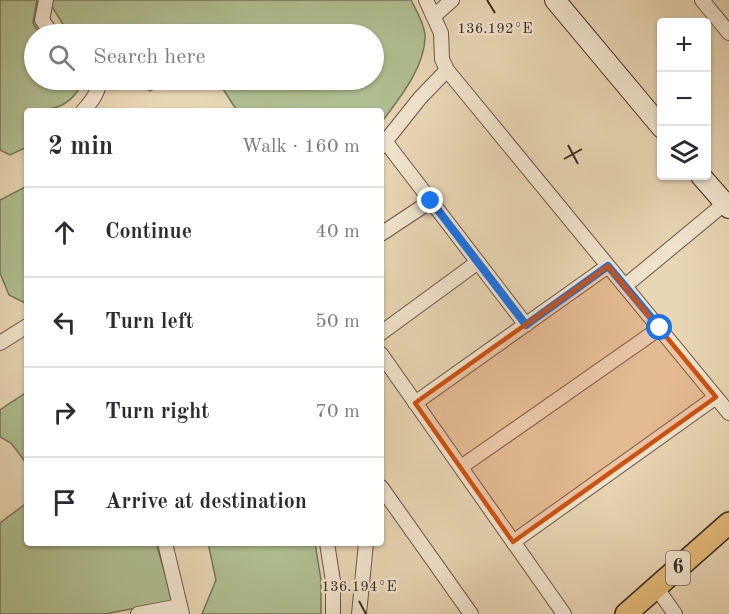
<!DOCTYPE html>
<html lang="en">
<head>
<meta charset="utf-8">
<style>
	body { margin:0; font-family:"Old Standard TT",serif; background:#f2f2f3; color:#2b2b33 }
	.controls { position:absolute; right:18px; top:18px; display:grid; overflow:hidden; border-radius:6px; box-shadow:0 2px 4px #0004 }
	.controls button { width:54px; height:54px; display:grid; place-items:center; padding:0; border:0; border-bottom:2px solid #e1e1e2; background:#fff; color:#2b2b33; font:30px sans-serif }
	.stop { position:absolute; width:18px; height:18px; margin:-14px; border:4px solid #1a73e8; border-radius:50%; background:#fff }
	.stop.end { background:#1a73e8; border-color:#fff; box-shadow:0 2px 6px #0008 }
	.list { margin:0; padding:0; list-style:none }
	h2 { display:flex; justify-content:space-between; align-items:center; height:78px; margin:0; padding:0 24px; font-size:26px }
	h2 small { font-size:20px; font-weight:400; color:#7c7c81 }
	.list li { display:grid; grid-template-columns:39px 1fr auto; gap:18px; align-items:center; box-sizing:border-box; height:90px; padding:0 24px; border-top:2px solid #e1e1e2 }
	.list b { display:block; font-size:22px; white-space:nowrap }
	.list em { font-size:20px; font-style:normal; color:#7c7c81 }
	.icon { flex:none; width:33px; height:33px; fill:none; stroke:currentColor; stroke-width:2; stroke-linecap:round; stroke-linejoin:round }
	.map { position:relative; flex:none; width:729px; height:614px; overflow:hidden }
	.search { position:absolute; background:#fff; box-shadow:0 2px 4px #0004; left:24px; top:24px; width:360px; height:66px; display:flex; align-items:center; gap:15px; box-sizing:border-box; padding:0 21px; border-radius:33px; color:#7c7c81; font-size:22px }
	.panel { position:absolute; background:#fff; box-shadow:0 2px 4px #0004; left:24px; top:108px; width:360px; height:438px; border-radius:6px }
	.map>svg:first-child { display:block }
	.green { fill:#b0bf92; stroke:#76765b; stroke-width:1.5 }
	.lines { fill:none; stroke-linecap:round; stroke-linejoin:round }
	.street-casing { stroke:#675748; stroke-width:16 }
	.secondary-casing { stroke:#3c2d24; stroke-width:22 }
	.primary-casing { stroke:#3c2d24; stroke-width:24 }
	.street { stroke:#f1e4ce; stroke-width:14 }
	.secondary { stroke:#f1e4ce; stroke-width:20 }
	.primary { stroke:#e4bb7a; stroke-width:21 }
	.route { stroke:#1a73e8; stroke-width:8 }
	.marked { fill:#ce5210; fill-opacity:0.2; stroke:#ce5210; stroke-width:4.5; stroke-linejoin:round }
	.ticks { fill:none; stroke:#3c2d24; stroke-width:2 }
	.labels { text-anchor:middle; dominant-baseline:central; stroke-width:4.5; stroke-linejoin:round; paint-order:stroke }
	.shield { fill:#f1e4ce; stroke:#726457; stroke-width:1.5 }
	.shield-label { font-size:20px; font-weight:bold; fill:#3c2d24 }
	.ticks-label { font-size:15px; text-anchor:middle; fill:#3c2d24; stroke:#f1e4ce; stroke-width:4.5; stroke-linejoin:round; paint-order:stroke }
</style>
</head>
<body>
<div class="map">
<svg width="729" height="614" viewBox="0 0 729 614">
	<rect width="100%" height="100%" fill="#e9d6b4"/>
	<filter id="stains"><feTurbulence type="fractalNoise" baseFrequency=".00333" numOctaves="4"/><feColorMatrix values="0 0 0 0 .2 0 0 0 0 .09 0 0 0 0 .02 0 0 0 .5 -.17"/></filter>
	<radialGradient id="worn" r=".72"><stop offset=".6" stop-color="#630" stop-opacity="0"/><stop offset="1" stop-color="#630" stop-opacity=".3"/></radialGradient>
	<path class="green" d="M0,0H37L33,23L40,34H34V80H85C76,95 67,107 48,109L47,111H27V147L10,155L0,150Z
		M52,0H411C416,10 424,23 425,35C426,66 399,99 381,123V111H234L236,109L217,80H374V34H76L64,26L51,5Z
		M130,80H172L150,91Z
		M27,186V304L9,295L0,273V200Z
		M27,392V464L11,443L0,437V410Z
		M24,505H27V543H156L173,601L105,614H0V523Z
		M208,543H315L321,580V614H202L216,580Z"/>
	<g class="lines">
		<defs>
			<path id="street" d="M46,0L42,20L52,34
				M702,0L729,33
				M434,16L452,0
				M447,70L729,413
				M83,111C92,101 98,93 100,80
				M385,141L526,325
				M381,147L420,98L447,70L442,59L441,33L426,0
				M381,234L431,201
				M625,286L718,209
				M381,333L478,262
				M0,343L27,326
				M381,354L564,614
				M415,403L608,266
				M461,467L660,328
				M381,487L471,614
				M513,542L716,397
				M165,543L182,614
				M327,543L333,581V614
				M656,587L675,614
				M138,614L180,606
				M359,614L366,543"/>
			<path id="secondary" d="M555,0L662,128
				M701,176L729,208"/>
			<path id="primary" d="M626,614L729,523"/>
		</defs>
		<use href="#street" class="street-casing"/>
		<use href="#secondary" class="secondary-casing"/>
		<use href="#primary" class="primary-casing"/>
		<use href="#street" class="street"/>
		<use href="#secondary" class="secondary"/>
		<use href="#primary" class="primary"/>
	</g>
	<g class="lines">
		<path class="route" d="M431,201L526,325L608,266L660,328"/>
	</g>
	<path class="marked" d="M608,266L716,397L513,542L415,403Z"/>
	<path class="ticks" d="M487,0L495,13M568,145L578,164M564,159L582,149M359,601L366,614"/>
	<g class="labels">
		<rect class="shield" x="666" y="551" width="24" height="34" rx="4.5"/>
		<g class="shield-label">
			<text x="678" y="568">6</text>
		</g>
	</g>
	<g class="ticks-label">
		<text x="495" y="33">136.192°E</text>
		<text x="359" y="591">136.194°E</text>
	</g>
	<rect width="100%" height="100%" filter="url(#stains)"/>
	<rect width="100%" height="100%" fill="url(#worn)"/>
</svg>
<div class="controls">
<button>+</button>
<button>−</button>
<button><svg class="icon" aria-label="layers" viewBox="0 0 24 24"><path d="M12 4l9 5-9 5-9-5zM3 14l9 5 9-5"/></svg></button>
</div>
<div class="stop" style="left:660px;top:328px"></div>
<div class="stop end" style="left:431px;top:201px"></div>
<div class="search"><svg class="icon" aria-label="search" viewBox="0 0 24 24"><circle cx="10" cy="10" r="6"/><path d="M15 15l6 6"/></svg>Search here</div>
<section class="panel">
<h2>2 min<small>Walk · 160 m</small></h2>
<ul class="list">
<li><svg class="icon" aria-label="ahead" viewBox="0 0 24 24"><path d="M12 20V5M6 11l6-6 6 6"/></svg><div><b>Continue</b></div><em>40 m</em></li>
<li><svg class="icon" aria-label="left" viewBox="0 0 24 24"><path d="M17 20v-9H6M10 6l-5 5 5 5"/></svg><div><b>Turn left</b></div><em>50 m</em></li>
<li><svg class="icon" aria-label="right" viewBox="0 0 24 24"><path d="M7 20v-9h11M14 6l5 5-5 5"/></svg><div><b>Turn right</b></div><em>70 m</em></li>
<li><svg class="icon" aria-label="arrive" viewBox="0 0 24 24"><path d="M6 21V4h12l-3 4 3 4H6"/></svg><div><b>Arrive at destination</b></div></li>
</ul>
</section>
</div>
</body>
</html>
